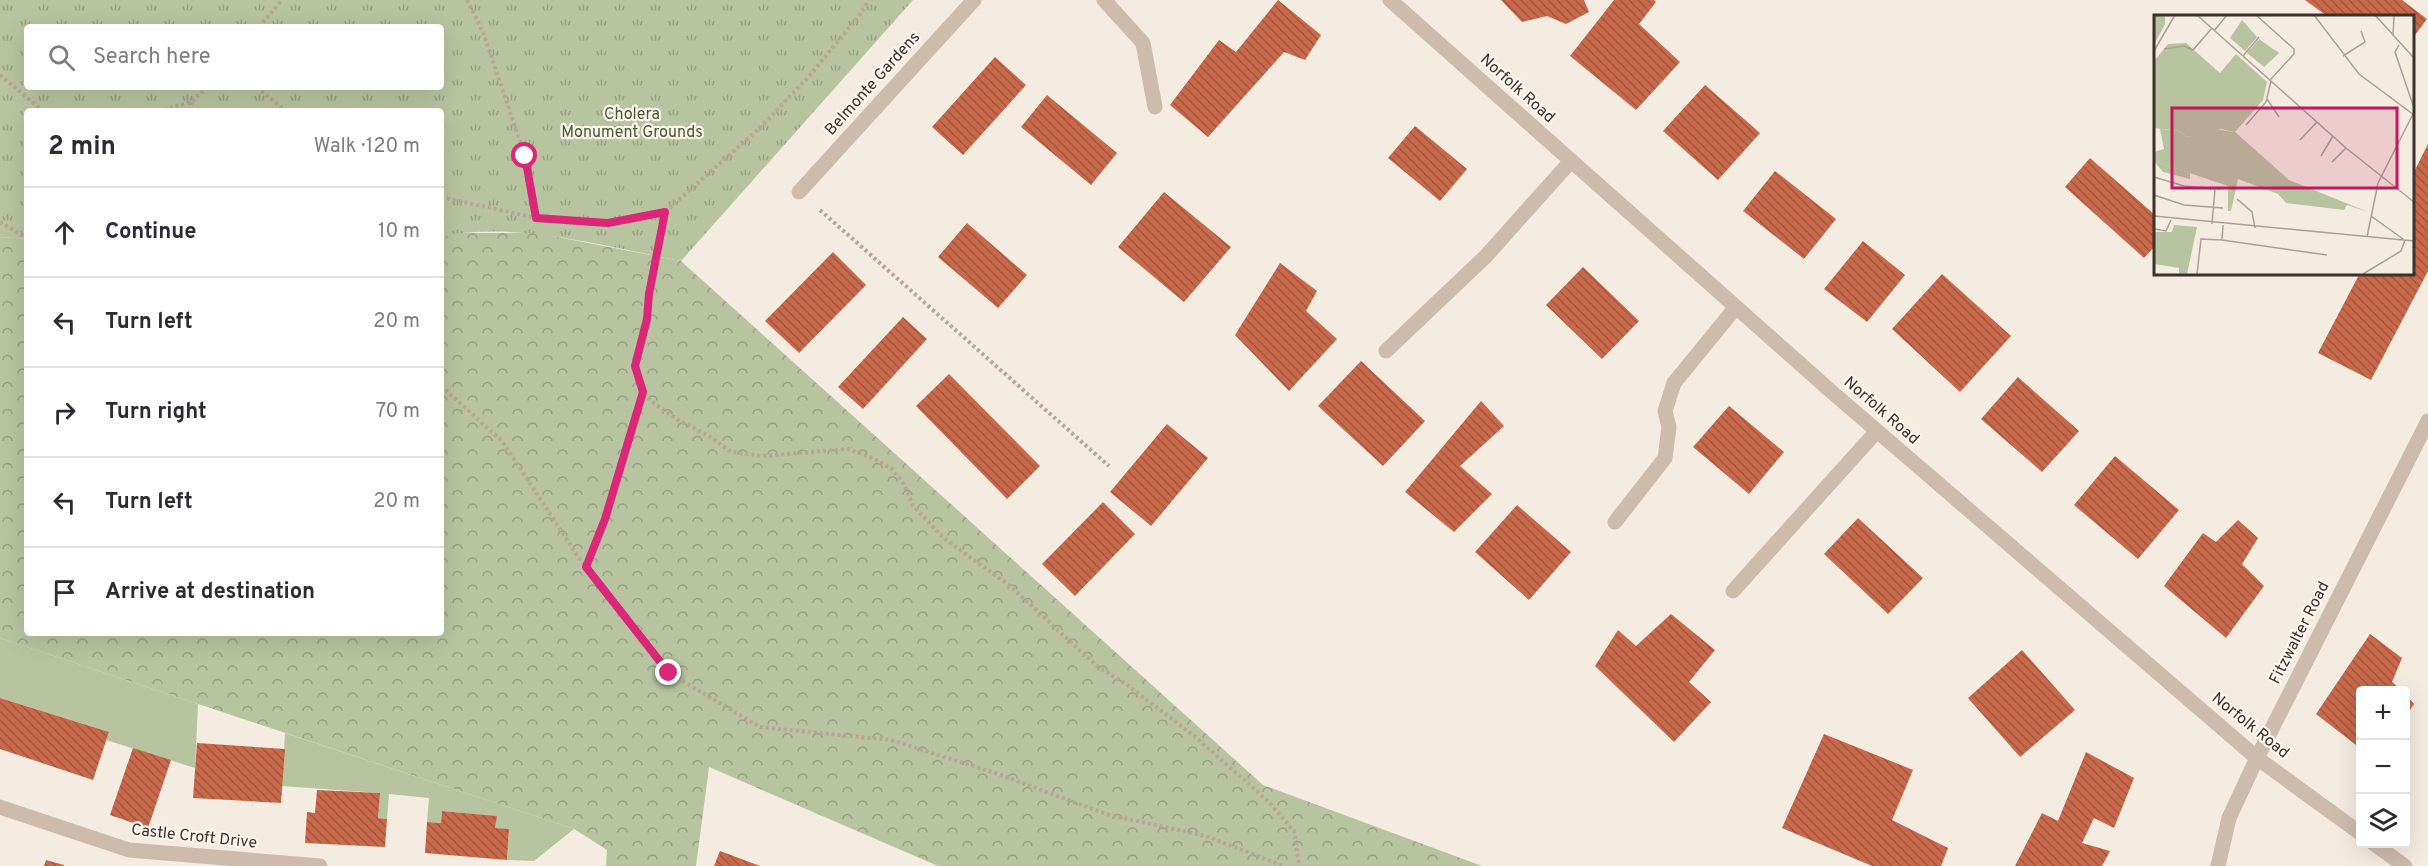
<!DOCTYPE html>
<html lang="en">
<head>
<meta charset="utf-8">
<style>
	body { margin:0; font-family:Overpass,sans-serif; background:#f2f2f3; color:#2b2b33 }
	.controls { position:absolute; right:18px; bottom:18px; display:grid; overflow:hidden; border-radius:6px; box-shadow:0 6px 24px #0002 }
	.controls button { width:54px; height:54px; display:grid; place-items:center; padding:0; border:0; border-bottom:2px solid #e1e1e2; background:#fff; color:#2b2b33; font:30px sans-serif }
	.stop { position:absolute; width:18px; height:18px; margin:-14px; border:4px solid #db2777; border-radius:50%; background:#fff }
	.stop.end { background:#db2777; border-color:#fff; box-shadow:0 2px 6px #0008 }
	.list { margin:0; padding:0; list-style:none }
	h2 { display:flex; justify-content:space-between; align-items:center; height:78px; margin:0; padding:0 24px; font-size:26px }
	h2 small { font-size:20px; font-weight:400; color:#7c7c81 }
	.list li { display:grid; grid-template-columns:39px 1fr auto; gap:18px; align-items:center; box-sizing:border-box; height:90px; padding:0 24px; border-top:2px solid #e1e1e2 }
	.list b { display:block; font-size:22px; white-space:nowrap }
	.list em { font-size:20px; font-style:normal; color:#7c7c81 }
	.icon { flex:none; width:33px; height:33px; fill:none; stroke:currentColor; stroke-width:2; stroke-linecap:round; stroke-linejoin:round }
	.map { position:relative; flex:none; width:2428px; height:866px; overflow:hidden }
	.search { position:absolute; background:#fff; box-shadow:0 6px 24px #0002; left:24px; top:24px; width:420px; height:66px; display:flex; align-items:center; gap:15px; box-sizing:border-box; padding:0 21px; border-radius:6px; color:#7c7c81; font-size:22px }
	.panel { position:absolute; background:#fff; box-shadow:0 6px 24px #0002; left:24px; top:108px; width:420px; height:528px; border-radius:6px }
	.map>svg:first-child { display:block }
	.grass { fill:url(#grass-tufts); fill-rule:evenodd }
	.forest { fill:url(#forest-crowns) }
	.garden { fill:#b8c4a0 }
	.building { fill:url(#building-back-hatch) }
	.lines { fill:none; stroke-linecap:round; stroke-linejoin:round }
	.path { stroke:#b9a596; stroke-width:4; stroke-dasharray:3 3; stroke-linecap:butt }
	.minor { stroke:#cdbbac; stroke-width:15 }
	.route { stroke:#db2777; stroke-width:8 }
	.labels { text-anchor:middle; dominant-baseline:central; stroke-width:4.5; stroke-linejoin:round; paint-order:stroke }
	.street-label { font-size:16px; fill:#3b302b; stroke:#fbf5ee }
	.park-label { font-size:16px; fill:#4a5a2e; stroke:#fbf5ee }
	.inset-road { fill:none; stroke:#aaa098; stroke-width:1.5 }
	.view { fill:#c2185b; fill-opacity:0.15; stroke:#c2185b; stroke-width:3 }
	.inset-edge { fill:none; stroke:#3b302b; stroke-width:3 }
</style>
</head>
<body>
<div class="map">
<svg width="2428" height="866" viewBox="0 0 2428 866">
	<defs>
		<pattern id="grass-tufts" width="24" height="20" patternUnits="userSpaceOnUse" patternTransform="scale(1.5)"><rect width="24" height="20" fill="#b8c4a0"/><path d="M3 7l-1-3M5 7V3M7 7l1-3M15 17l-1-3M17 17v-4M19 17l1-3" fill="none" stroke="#97a083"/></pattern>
		<pattern id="forest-crowns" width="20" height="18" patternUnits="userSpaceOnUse" patternTransform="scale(1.5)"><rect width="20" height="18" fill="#b8c4a0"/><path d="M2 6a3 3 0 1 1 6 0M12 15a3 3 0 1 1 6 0" fill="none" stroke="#97a083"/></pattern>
		<pattern id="building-back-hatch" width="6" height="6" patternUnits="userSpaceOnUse" patternTransform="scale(1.5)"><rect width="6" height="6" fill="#c8694b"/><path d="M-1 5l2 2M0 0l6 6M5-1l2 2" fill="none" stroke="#a4573f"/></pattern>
	</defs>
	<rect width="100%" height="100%" fill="#f4ebe1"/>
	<path class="grass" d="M0,0H913L681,261C608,247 514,220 441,237V111H27V239L0,237ZM27,27H441V87H27Z"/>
	<path class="forest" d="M457,233H537L681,261L1263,785L1482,866H938L709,767L696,866H606L607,850L574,829L0,638V237L27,239V633H441V237Z"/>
	<path class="garden" d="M0,638L198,704L195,768L106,740L109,732L0,698Z
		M285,733L574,829L534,861L507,860L509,830L495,828L496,816L442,811L441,823L427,822L429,798L389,794L387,819L378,818L379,793L282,786Z"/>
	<path class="building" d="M1278,0L1321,35L1305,60L1284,52L1208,137L1170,105L1219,40L1236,52Z
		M1501,0H1584L1589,12L1566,24L1547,16L1522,22Z
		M1614,0H1654L1656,2L1639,24L1680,62L1636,110L1570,56Z
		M2305,0H2402L2427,19L2412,39V16H2327Z
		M995,57L1026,85L963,155L932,127Z
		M1705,85L1760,133L1718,180L1663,131Z
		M1047,95L1117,153L1091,185L1021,127Z
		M1415,126L1467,169L1440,201L1388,158Z
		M2428,144V271L2371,380L2318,353L2360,273H2412V176Z
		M2090,158L2155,215V246L2144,258L2065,187Z
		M1775,171L1836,219L1804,259L1743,211Z
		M1164,192L1231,247L1184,302L1118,247Z
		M967,223L1027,275L998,308L938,257Z
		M1863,241L1905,275L1867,322L1824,289Z
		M833,252L866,285L799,353L765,321Z
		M1280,263L1317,291L1306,311L1337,339L1289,391L1235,335Z
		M1583,267L1639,321L1602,359L1546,305Z
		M1942,274L2011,336L1960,392L1892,329Z
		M903,317L927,339L863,409L838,387Z
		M1361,361L1425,421L1383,466L1318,406Z
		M949,374L1040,466L1007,499L916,406Z
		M2018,377L2079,431L2042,472L1981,419Z
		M1481,401L1504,426L1460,466L1492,494L1454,532L1405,492Z
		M1729,406L1784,452L1749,494L1693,447Z
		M1167,424L1208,458L1151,526L1110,492Z
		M2115,456L2179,510L2138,559L2074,505Z
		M1103,502L1135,534L1075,596L1042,564Z
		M1517,505L1571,552L1529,600L1475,552Z
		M1858,518L1923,578L1888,614L1824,554Z
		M2238,520L2258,538L2242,564L2264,586L2226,638L2164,586L2203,533L2216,542Z
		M1671,614L1715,650L1689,682L1711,702L1674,742L1595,666L1618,630L1636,646Z
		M2370,634L2402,658L2392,682L2401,690H2360V748L2316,714Z
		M2022,650L2075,710L2020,757L1968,698Z
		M2406,695L2414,704L2406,716Z
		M0,698L109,732L93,780L0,749Z
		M1824,734L1913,770L1892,820L1948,848L1941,866H1872L1782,828Z
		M197,743L285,749L281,803L193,798Z
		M133,748L171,760L148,828L110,815Z
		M2086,752L2134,778L2114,828L2094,818L2082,843L2110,851L2102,866H2015L2042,813L2058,821Z
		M317,790L380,793L378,818L387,819L385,847L305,843L307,812L315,813Z
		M442,811L497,816L495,828L509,829L507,860L425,853L427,822L441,823Z
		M720,851L760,866H714Z
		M46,860L64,865V866H44Z"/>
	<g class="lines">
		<path class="path" d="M467,0L483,32L525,156L536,218
			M259,27L282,0
			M0,75L43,111
			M257,87L286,111
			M158,111L192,102L206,87
			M190,111L192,102
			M441,197L536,218L608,223L665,212L763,125L811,74L859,16L869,0
			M820,210L1109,466
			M665,212L649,293L647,319L635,366L643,392L651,401L678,420L709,436L731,452L762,456L848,449L873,458L892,469L904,484L913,506L945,539L1010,586L1097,666L1126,684L1193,735L1268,801L1294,831L1299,866
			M0,222L27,238
			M441,386L502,441L579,558L669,673L760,727L891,740L995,773L1109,815L1206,836L1283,866
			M586,567L605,519L642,393"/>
		<path class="minor" d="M1104,0L1143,43L1155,107
			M1390,0L1833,393L2257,758L2360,833
			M799,192L974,0
			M1386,351L1486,256L1571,161
			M1615,522L1665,458L1669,427L1665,411L1674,383L1736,307
			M1733,591L1877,431
			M0,807L129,850L320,866
			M2374,844L2405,866
			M2218,866L2229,818L2257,758L2428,421"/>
	</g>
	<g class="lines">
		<path class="route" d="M525,156L536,218L608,223L665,212L649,294L647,319L635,366L643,392L605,519L586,567L669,673"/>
	</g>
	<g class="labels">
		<g class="street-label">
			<text transform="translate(873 84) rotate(-48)">Belmonte Gardens</text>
			<text transform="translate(1517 89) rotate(42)">Norfolk Road</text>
			<text transform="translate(1881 411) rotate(41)">Norfolk Road</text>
			<text transform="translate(2300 633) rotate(-63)">Fitzwalter Road</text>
			<text transform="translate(2250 726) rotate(39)">Norfolk Road</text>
			<text transform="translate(194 837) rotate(6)">Castle Croft Drive</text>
		</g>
		<g class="park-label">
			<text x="632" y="115">Cholera<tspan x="632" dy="18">Monument Grounds</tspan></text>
		</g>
	</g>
	<g transform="translate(2154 15)">
		<rect width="260" height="260" fill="#f4ebe1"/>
		<path d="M0,0H11V9L0,30ZM32,28L66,58L82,39L113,67L109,85L81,117L67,114L33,122L25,116L0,113L1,45L14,29ZM20,210L43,212L33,259H25V253L0,249V217H18Z" fill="#b8c4a0"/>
		<path d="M6,114L25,116L33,122L60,114L81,117L135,165L214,197L193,190L190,195L132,188L124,179L84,164L77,196H74V171L0,146V137L10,134Z" fill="#b8c4a0"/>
		<path d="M88,5L103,22L91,36L76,23ZM105,24L125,38L110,52L93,38ZM0,146L36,158V164L9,157Z" fill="#b8c4a0"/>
		<path class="inset-road" d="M43,0L192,133L260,187M102,0L140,34V39L116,65M160,0L205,59L260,100M221,0L260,43M60,16L73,0M239,21L240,0M245,30L241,37L260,93M10,34L30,31L39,35L58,13M0,36L21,0M89,41L105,22M189,41L211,27L207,16M113,84L125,102M92,110L112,87L117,66M146,125L163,107M167,141L179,121M178,147L192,133M0,162L30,171L66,174M0,180L30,190L69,193M83,184L98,197L101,213M0,201L260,226M217,201L249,224M58,209L61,174M0,214L12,216L17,205M213,222L224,168L259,99M68,225L173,240M43,259L47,224L68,225L69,210M209,259L247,236L251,225"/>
		<path class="view" d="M18,93H243V173H18Z"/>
		<rect width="260" height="260" class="inset-edge"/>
	</g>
</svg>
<div class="controls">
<button>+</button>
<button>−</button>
<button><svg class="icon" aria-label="layers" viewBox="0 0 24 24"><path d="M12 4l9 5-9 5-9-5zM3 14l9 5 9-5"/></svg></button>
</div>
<div class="stop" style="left:525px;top:156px"></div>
<div class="stop end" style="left:669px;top:673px"></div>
<div class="search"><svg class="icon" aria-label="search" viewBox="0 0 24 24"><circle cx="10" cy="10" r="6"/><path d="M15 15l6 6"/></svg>Search here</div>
<section class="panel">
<h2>2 min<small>Walk · 120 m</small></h2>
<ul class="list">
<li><svg class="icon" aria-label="ahead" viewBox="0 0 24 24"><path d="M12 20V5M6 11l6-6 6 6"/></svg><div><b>Continue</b></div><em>10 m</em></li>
<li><svg class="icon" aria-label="left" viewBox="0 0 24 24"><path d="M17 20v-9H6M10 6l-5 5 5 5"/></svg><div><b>Turn left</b></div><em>20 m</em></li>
<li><svg class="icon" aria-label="right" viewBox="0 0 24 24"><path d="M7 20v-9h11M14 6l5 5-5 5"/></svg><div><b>Turn right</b></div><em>70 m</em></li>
<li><svg class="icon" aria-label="left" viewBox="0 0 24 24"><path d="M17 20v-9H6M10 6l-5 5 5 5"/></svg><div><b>Turn left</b></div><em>20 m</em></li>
<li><svg class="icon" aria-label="arrive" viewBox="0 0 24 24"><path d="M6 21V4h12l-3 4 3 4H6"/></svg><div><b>Arrive at destination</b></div></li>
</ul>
</section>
</div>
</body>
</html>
